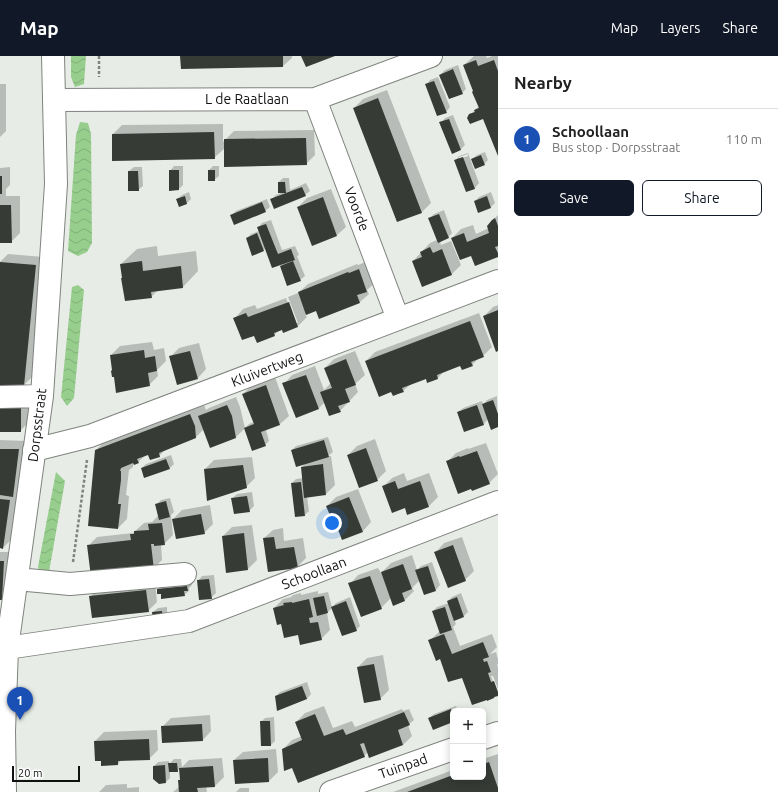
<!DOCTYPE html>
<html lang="en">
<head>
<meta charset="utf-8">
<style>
	body { margin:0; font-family:Ubuntu,sans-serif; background:#f2f2f2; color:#222 }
	.controls { position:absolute; right:12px; bottom:12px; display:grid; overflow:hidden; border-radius:6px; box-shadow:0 2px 10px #0003 }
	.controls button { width:36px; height:36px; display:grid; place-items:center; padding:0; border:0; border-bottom:1px solid #e0e0e0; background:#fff; color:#222; font:20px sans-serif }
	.scale { position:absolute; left:12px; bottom:10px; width:68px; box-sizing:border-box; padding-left:4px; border:2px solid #101210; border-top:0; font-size:11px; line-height:14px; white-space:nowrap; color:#101210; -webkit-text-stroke:3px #fff; paint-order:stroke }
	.you { position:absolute; left:332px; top:467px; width:14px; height:14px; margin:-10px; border:3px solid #fff; border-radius:50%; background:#1a73e8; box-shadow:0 0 0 6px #1a73e833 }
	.badge { display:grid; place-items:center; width:26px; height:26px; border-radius:50%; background:#111827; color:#fff; font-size:13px; font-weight:700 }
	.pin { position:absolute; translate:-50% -33px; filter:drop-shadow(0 1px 2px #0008) }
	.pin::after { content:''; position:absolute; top:21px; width:14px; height:12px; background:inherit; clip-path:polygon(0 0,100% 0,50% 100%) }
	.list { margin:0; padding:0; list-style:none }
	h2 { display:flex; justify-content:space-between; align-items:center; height:52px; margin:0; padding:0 16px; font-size:17px }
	h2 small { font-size:13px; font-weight:400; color:#767676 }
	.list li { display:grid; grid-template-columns:26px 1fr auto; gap:12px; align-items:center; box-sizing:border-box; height:60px; padding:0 16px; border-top:1px solid #e0e0e0 }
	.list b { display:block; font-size:15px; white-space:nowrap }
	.list p { margin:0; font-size:13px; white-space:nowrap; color:#767676 }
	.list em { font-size:13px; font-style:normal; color:#767676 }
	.actions { display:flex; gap:8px; padding:12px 16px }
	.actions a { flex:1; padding:9px 0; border:1px solid #111827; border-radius:6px; text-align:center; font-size:14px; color:#111827 }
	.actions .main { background:#111827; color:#fff }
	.map { position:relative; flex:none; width:498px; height:736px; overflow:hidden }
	header { display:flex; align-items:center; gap:24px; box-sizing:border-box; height:56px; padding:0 20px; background:#111827; color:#fff }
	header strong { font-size:19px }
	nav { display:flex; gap:22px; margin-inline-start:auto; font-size:14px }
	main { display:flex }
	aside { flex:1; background:#fff }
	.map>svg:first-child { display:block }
	.water { fill:url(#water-waves) }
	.shadow { fill:#0003; fill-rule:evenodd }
	.building { fill:#373b36 }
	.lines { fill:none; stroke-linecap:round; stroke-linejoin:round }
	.minor-casing { stroke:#7f837e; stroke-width:24 }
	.path { stroke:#7f837f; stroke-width:2.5; stroke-dasharray:3 2; stroke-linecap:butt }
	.minor { stroke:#fff; stroke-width:22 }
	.labels { text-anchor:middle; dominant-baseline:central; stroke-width:4; stroke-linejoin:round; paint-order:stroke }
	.street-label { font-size:14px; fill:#101210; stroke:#fff }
</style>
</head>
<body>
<header>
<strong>Map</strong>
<nav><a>Map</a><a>Layers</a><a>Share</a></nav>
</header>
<main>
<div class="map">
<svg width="498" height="736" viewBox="0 0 498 736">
	<defs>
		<pattern id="water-waves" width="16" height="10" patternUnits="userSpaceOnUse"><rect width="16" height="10" fill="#97cd8d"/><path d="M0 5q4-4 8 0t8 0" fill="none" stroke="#81af79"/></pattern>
	</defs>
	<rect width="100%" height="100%" fill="#e7ece6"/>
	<path class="water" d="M71,0H86L84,28L75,31L71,21Z
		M80,66L88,67L91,78L92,187L87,196L78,200L68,195L76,79Z
		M78,229L84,234L74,342L67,350L61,341L72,231Z
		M56,416L65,425L49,516L41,520L38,511Z"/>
	<path class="shadow" d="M181,0H292V2L283,10Z
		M474,0H486L487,2L492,0H498V98L484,62L470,59L479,50L464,9Z
		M458,9L466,33L462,37L440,19L445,14Z
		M438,21L450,51L446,56L426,29L430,24Z
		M0,28H6V75L0,81Z
		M387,34L431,147L422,156L397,165L354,52L363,43Z
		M453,59L465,89L460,94L441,67L445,62Z
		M223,68V86L234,75L314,74L315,99L306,108L225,92L214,102L113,78L122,69Z
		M485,96L488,104L484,108L472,103L477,99Z
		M468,97L479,127L475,132L467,135L455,105L459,100ZM468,98V100L459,103V101Z
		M174,110H183V129L179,133L170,115Z
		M213,110H219V120L214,124H209V114Z
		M10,111V129L6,133V140H20V177L11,186H0V112Z
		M134,111H142L143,130L138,134L129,115Z
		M283,122H289L290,134L306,127L310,135L305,139L271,144L276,139L283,136L279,126Z
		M331,133L346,171L337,179L298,151L307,142Z
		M189,136L191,143L187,147L179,150L177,143L182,139Z
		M491,136L495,147L491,151L479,155L475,145L479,141Z
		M267,143L270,151L265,155L232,159L236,155Z
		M444,154L452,177L448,182L440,185L441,189L451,185L461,209L452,218L422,229L413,205L430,187L437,184L429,163L434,158Z
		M498,159V200L472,199L452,182L461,173L473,169L476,178L489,172L493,164Z
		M271,164L282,194L295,190L299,199L297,200L305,220L300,224L281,210L285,206L266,192L263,194L247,182L251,178L259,175L258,172L262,167Z
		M157,190L158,200L196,195L198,215L183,231L158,234L151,241L121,208L137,193Z
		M8,198L44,201L33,320L24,329L19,328L0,206Z
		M368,205L376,226L367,234L369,238L360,246L320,262L317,254L305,258L307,261L298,270L284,276L283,273L280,274L274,279L254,278L235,262L243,253L255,249L257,253L286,242L296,267H298L288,241L298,237L308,228L357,208L358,209Z
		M498,249V294L484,260L493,251Z
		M479,257L492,291L483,300L480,301L472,309H461L445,314L438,322H426L411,328L403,335L366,305L375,296Z
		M152,286L154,294L164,292L166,305L157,314L158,320L149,329L115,320L111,299L120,290Z
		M199,287L206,313L198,322L170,301L179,292Z
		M355,295L365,319L355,328L358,336L340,355L325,346L319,352L284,328L292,319L315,310L324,334L331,327L325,312L334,303Z
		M275,321L289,360L280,368L266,374L269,385L265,389L245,372L236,381L204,373L195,382L166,393L159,400L149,398L146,399L138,406L133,408V411L129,414L126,439L129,440L127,463L118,472L96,394L109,381L203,346L206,354L209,352L236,341L240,351L245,372L249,368L254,366L243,338L252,329Z
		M29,336V366L20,375H0Z
		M497,340L498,370L488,363L484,368L458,356L463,352L482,345L483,349L487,344Z
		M328,381L333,396L328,400H331L335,429L326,438L307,440L309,455L305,459L292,427L296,423L303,422L302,411L306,406L292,394L296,390Z
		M375,383L386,415L377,424L348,399L357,390Z
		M0,384L27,385L22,472L3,492L0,491Z
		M486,387L498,418L489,427L447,406L456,397L468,392V393Z
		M171,399L174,408L170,412H142L146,408Z
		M252,401L255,422L246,431L205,413L214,404Z
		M404,417L407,425L429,417L438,441L429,450L408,458L405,451L383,431L392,422Z
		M358,433L371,466L363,475L334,462L327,450L336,441Z
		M252,436L254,450L249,455L233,442L237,438Z
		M170,442L174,456L171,459L173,479L164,488H161L162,504L153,513L88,490L97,481L133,477L144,467L152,466L158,460L156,449L161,444Z
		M210,449L213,468L204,477L173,463L182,454Z
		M252,469L257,504L248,513L223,480L232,471Z
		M283,472L284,485L303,482L306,502L297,511L268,515L264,482L273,474Z
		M462,481L474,515L465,524L436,496L444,487Z
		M0,496H12L10,535L1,543H0Z
		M412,499L417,514L421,510L432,506L440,529L436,534L425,538L420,524L412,532L414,535L405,544L391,542L381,552L350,528L358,519L378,512L381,517L391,507Z
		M214,519L216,537L211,542L198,525L202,520Z
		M155,526L157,546L148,555L90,541L99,532Z
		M191,526L192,529L189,532V535L184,539L161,536L158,533L162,529Z
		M318,535V538L328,536L332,551L336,547L350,541L360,570L356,574L332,552L327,557L330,574L321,583L299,578L282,567L274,552L283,543L291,541L293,539L301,537V539Z
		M461,537L468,556L464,560L454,563L456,568L453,571L460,590L492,578L497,591L490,598L496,596L498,603V608L497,609L498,611V633L493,620H491L497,636H498V639L494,642L462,620L440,602L430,584L440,575L433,555L437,551L449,547L448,545L452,541Z
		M167,551V558L163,562L153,556L158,552Z
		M383,599L389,634L380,643L358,611L367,602Z
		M307,626L311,638L307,643L278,653L276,640L280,636Z
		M324,650L333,672L352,665L355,671L402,653L403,655L409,653L414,664L408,669L412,680L403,689L370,700L368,696L364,700L292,711L283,693L292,684L302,680L296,666L305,657Z
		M456,650L458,655H453V665L429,662L434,658Z
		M210,659L211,675L203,684L162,671L171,662Z
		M274,661L275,685L271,689L261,666L265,662Z
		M157,674L158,694L149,703H122L118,708L95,685L104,676Z
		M276,693L278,716L269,725L234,704L243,696Z
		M498,698V736H393L453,714V721H483V703Z
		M222,702L224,721L215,730H206L207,736H173L180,730L179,724L181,723L180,712L177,715H170V722L166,726L154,710L158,706L169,705V708L174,703H181L182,711L189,704Z
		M127,728V732L139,731V736H99L106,729Z
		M240,732H249V736H236Z"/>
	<path class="building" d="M180,0H283V11L181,13Z
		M301,0H335L306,11Z
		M476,4L478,10L494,4L498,15V100L483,63L470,68L467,62L469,58L475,56L474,54L479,52L472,36L473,35L463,9Z
		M453,13L463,38L449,43L439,19Z
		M434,25L447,57L437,60L425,28Z
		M378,42L422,157L397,166L353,52Z
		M449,63L461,94L452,98L439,66Z
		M214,76L215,103L112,105V78Z
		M306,82L307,109L224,111V83Z
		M481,99L485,109L475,113L471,103Z
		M463,101L475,133L466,136L454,104Z
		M169,114H179V134L169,135Z
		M208,114H215V125H208Z
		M128,115H138L139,135H128Z
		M0,120H2V138H0Z
		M278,126H285L286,137L302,131L306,140L274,153L270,143L286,137H278Z
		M185,140L187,148L179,151L176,143Z
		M487,140L491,152L478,157L474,145Z
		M323,141L337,180L312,190L297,151Z
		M262,146L266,156L234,169L230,159Z
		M0,149H11L12,187H0Z
		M439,158L449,182L438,187L428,162Z
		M495,162L498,170V190L495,191L498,197V201L475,210L471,200L460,204L451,182L464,177L467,186L489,177L487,170L492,164Z
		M266,168L278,198L291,193L295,204L272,212L257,171Z
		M257,177L264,195L252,200L246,182Z
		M430,191L433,197L442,193L452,219L422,231L412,205L422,201L420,196Z
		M142,205L143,215L181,210L183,232L151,236L152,242L125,245L121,222H122L120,208Z
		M293,205L301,225L287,230L280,210Z
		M0,206L36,209L24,330L18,329V330L0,332Z
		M359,213L367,236L357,239L360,247L319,263L316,255L306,259L298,236L348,216L349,217Z
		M289,246L298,271L283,277L282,274L274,277L275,280L257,287L254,280L242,284L233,262L246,257L248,261Z
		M498,254V295L496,296L483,260Z
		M470,265L484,301L471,306L473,310L462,314L460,310L437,319L438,323L427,327L426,323L402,332L404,336L398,338L393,340L391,336L379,341L365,305Z
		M144,294L145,302L155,300L157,315L148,317L150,330L116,337L114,321H112L111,315L112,314L110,299Z
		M190,295L198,323L177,329L169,300Z
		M346,303L356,329L345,333L350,346L338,350L341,356L329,360L320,336L332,332L324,312Z
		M306,319L319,353L296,362L282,327Z
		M266,329L280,369L261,376L266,390L252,395L244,372L254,368L242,338Z
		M493,344L498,358V371L491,374L482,348Z
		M0,345H21V376H0Z
		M227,349L232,360L236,382L210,392L198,360Z
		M477,349L484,369L464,376L457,356Z
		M190,358L195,370L196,382L159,397L160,401L150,404L148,399L137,403L139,407L134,409L133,407L121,412L120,415H121V424L118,448H121L118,473L88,470L95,394Z
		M324,384L329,401L296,411L291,394Z
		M366,392L378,425L359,432L347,399Z
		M0,393H19L13,441L0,439Z
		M477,395L490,428L472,435L471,433L458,438L446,405L459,400L460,401Z
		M166,403L170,413L144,422L141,412Z
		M323,408L326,439L304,442L301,411Z
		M243,409L247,432L207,445L204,413Z
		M395,425L398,433L420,425L429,451L407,459L405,452L392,457L382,430Z
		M301,426L305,460L295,461L291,427Z
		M247,440L250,456L234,458L231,442Z
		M349,441L363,476L342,484L334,463L332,464L326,450Z
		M0,443L10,444L3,493L0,492Z
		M166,445L170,461L159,464L155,448Z
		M201,458L205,478L176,483L172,463Z
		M162,467L165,489L154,490V488H151L154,514L91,521L87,489L131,484L130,478H134V475L149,474L148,468Z
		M244,477L248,514L226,517L222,480Z
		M274,481L276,493L294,491L298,512L268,516L263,482Z
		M453,489L466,525L448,532L434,496Z
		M0,505H4L2,544H0Z
		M403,508L412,533L402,537L405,545L393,550L381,516Z
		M428,510L436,535L424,539L415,514Z
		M370,520L382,553L361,561L348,527Z
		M209,523L212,543L199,544L197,524Z
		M187,530L188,535H184L185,540L161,543V538H157V533Z
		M146,534L149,556L92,562L89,540Z
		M324,540L328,557L317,560L313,542Z
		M457,541L464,561L454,565L447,545Z
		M309,543L313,561L309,562L310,567L318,566L322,584L300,589L298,579L284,582L281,568L277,569L273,552L284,549L283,547L292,546V547Z
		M346,545L357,575L342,580L331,551Z
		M445,551L452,574L440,578L432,555Z
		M162,555L163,563L153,564L152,556Z
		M444,578L452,598L483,586L489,601L483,603L484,606L487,605L491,616L488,617L491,626L494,625L498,636V640L494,641V642L487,645V644L472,649L462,622L448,626L440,603L436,605L428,584Z
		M374,608L381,644L364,647L357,611Z
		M302,630L307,643L277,655L275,640Z
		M451,653L453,658V666L433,674L428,662Z
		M404,656L410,669L398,674L403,689L369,702L364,687L360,688L365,701L298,727L292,712L284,715L282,693L302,684L295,666L315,658L324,680L343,673L346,679Z
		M260,665H270L271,690H261Z
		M202,668L203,685L162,687L161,670Z
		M149,683L150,704L118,705V709L101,710V705H95L94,685Z
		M268,702L269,726L235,728L233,704Z
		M489,706L498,732V736H407L453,719V721H483V708Z
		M168,707H177L178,716H169Z
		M165,709L166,727L159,728L153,723V710Z
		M213,710L215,731L197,732L198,736H179L178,724H180L179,712Z"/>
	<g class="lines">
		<defs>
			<path id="minor" d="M315,43L398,263
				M54,44L315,43L431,0
				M0,341L42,340
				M34,394L90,380L498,225
				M17,523L70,528L185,518
				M7,592L189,565L498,446
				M483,682L498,677
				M5,736L4,675L7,592L42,340L56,128L53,0
				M331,736L453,693"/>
		</defs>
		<use href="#minor" class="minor-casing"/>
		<path class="path" d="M99,0V21
			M73,506L87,404"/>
		<use href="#minor" class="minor"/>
	</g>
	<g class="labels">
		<g class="street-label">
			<text x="247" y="43">L de Raatlaan</text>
			<text transform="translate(357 153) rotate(69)">Voorde</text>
			<text transform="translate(267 313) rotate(-21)">Kluivertweg</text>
			<text transform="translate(37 369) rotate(-83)">Dorpsstraat</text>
			<text transform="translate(314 517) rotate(-21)">Schoollaan</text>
			<text transform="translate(403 710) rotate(-19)">Tuinpad</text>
		</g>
	</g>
</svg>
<div class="controls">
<button>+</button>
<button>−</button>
</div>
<div class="scale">20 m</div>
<div class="you"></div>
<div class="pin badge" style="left:20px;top:664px;background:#1a4fb4">1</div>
</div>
<aside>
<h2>Nearby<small></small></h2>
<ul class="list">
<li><span class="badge" style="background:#1a4fb4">1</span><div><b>Schoollaan</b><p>Bus stop · Dorpsstraat</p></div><em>110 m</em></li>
</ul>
<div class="actions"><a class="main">Save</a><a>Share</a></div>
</aside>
</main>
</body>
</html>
